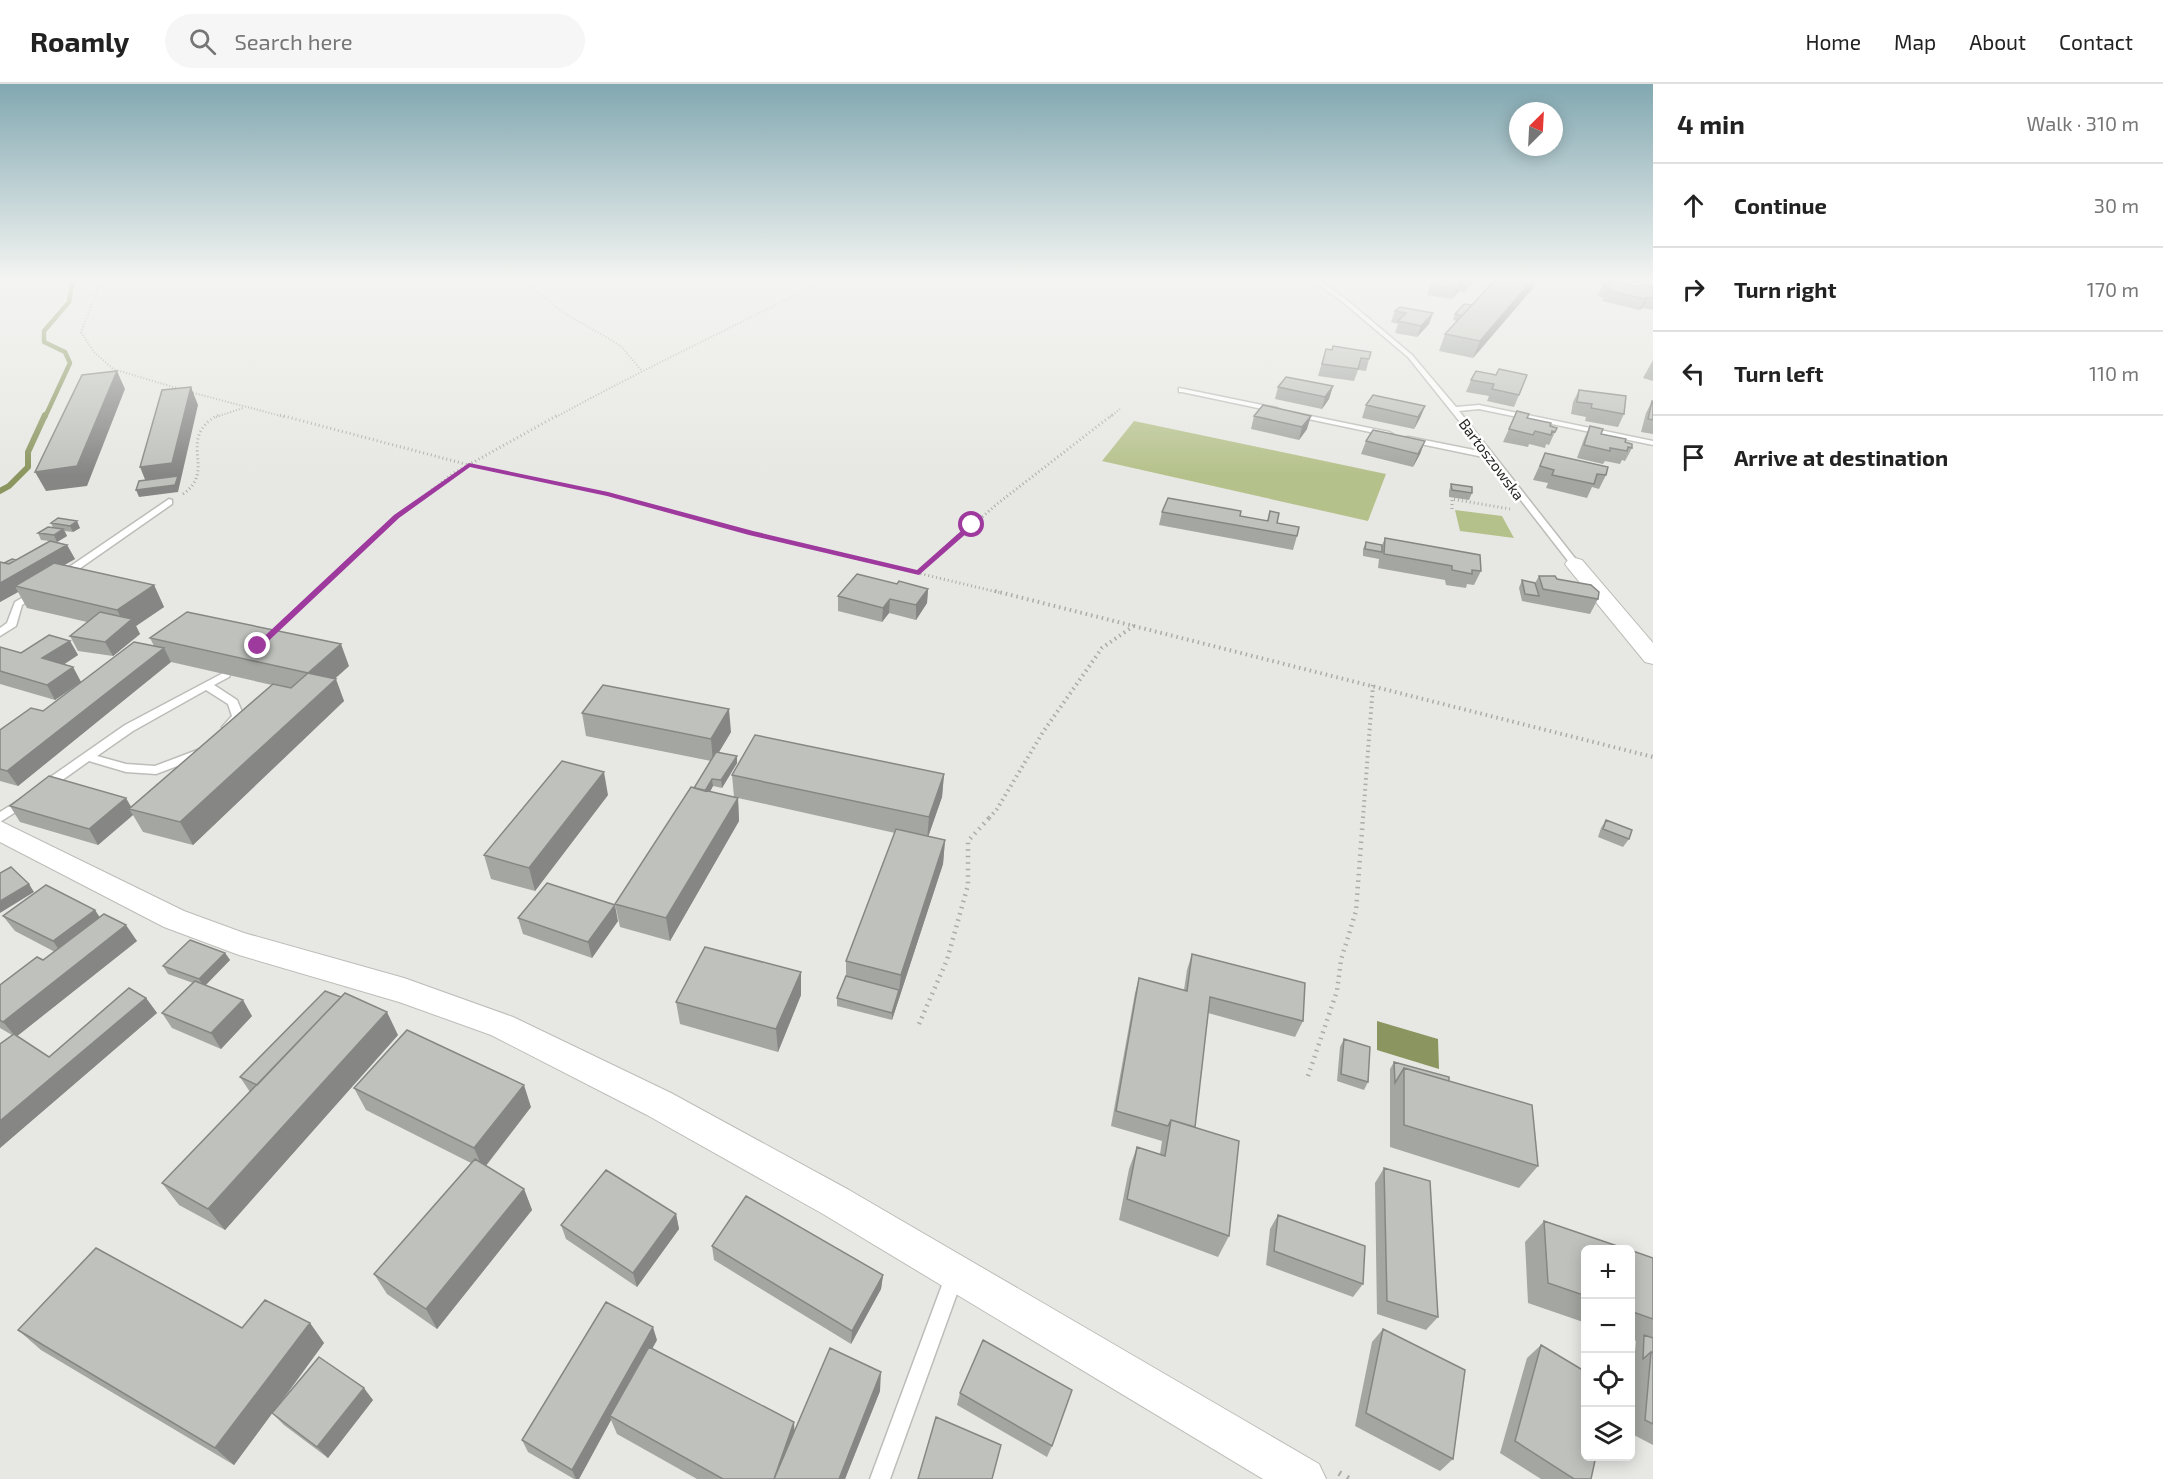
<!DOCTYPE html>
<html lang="en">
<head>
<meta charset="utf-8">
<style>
	body { margin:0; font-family:"Exo 2",sans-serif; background:#f6f6f6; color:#222 }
	.controls { position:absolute; right:18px; bottom:18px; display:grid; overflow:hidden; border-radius:9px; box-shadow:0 3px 15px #0003 }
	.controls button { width:54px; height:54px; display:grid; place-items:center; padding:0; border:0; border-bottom:2px solid #e0e0e0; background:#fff; color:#222; font:30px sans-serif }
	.compass { position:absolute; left:1509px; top:18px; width:54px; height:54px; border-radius:50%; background:#fff; box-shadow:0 3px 15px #0003; rotate:24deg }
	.stop { position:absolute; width:18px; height:18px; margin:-14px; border:4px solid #9e399e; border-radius:50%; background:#fff }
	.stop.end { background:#9e399e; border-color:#fff; box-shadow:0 2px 6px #0008 }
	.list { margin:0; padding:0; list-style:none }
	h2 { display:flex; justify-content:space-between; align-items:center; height:78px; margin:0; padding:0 24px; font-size:26px }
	h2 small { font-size:20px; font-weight:400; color:#767676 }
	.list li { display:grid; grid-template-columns:39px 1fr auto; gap:18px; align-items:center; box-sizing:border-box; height:84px; padding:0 24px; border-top:2px solid #e0e0e0 }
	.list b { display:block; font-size:22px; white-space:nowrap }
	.list em { font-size:20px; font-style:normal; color:#767676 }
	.icon { flex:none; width:33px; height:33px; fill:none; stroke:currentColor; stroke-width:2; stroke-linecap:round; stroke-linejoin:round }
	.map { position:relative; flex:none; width:1653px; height:1395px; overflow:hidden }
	header { display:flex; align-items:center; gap:36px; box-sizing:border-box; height:84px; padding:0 30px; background:#fff; border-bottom:2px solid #e0e0e0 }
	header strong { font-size:28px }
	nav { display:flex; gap:33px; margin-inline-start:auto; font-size:21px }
	.search { width:420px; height:54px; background:#f6f6f6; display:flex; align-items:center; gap:15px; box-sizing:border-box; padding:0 21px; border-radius:33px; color:#767676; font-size:22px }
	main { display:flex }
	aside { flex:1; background:#fff }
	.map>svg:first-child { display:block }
	.green { fill:#b5c18b }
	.water { fill:#8a955f }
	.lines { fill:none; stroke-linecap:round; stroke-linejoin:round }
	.stream-far1 { stroke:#8a955f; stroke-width:4.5 }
	.stream { stroke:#8a955f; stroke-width:6 }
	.service-casing { stroke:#bcbdb8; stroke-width:3 }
	.minor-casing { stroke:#bcbdb8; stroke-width:2 }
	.path-far4 { stroke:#abaca8; stroke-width:2; stroke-dasharray:1 2; stroke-linecap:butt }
	.path-far3 { stroke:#abaca8; stroke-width:3; stroke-dasharray:1 3; stroke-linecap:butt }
	.path-far2 { stroke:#abaca8; stroke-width:4; stroke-dasharray:1.5 4; stroke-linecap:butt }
	.path-far1 { stroke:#abaca8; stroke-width:4.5; stroke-dasharray:1.5 5; stroke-linecap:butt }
	.path { stroke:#abaca8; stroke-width:6; stroke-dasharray:2 7; stroke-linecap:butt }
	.service { fill:#fff; fill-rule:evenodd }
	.minor { fill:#fff; fill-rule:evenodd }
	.wall { fill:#a4a6a2 }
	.shaded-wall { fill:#868784 }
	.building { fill:#bfc1bc; stroke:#868784; stroke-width:1.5 }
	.route { fill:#9e399e }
	.labels { text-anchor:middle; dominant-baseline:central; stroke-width:5; stroke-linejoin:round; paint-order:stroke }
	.far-street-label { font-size:15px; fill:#252624; stroke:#fff }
</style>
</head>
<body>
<header>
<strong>Roamly</strong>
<div class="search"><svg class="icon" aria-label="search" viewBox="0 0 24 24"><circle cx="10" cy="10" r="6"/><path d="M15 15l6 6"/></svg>Search here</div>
<nav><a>Home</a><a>Map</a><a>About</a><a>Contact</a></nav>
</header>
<main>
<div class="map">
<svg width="1653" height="1395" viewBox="0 0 1653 1395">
	<rect width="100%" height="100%" fill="#e7e8e3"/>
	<path class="green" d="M1134,337L1386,390L1368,437L1102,377Z
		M1455,426L1502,432L1514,454L1460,447Z"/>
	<path class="water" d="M1377,937L1438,955L1439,985L1377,966Z"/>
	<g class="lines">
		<path class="stream-far1" d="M45,333L70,279L65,268L44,258V247L69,218L73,195"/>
		<path class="stream" d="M0,407L9,402L28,383V368L45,331"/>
		<defs>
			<path id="service" d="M1311,195H1318L1348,217L1412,271L1456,323L1479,321L1653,357V361L1479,325L1459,327L1578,478V482H1572L1488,374L1406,357V353H1409L1484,368L1408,273L1344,219Z
				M1179,304L1277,324L1281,326L1277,328L1182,308H1179Z
				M1291,328L1389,348L1393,350L1389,352L1294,332L1290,330Z
				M169,415L172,416V420L79,485L65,494H59V490Z
				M37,505L42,508L22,521L16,542L0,552V544L7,539L15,518Z
				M225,588L229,589L230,591L229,593L214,601L237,616L244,633L232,646L228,647L222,643L232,632L228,620L206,606L133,647L97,672L126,680L155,682L200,665L204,666L206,669L204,672L156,690L126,688L89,677L47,707H39L37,704L39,701L125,641Z
				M24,713L28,714L30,717L28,720L0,738V728Z
				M954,1184L960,1187L963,1193L890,1395H870L945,1193L948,1187Z"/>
			<path id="minor" d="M1575,474L1582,476L1653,559V580L1645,578L1568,484L1565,480L1568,476Z
				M0,737L184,827L244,849L404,894L513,933L671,1009L849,1106L1319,1380L1326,1395H1263L823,1130L647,1031L491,951L399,918L239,871L164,843L0,758Z"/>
		</defs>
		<use href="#service" class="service-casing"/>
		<use href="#minor" class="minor-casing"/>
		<path class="path-far4" d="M102,195L81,248L94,268L113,285L180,305
			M522,195L561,227L621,262L641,286
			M190,308L285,333
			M216,333L243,324
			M556,333C645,284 737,241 828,195
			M1110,333L1120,325"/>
		<path class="path-far3" d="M280,331L469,381L608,410L752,449L1001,509
			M183,410C218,386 175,355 218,331
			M1452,425V415L1510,425
			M919,488L997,420L1112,331
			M315,509L397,433L454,389L558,331"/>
		<path class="path-far2" d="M995,507L1653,673
			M273,548L317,507
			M989,734L997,725L1043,648L1102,564L1135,541
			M1363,734L1373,601"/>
		<path class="path-far1" d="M919,940L947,876L968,801V757L990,733
			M1308,992L1337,907L1341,876L1356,827L1363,733"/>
		<path class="path" d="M1339,1389L1349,1395"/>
		<use href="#service" class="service"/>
		<use href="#minor" class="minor"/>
	</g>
	<path class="wall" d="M1431,195H1467L1466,198L1468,205L1465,209L1459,207L1452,215L1427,211L1431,200L1434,196Z
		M1602,202L1638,203L1653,205V226L1643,224L1639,226L1602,217L1604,214L1597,212Z
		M1533,204L1473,274L1439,267L1445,250L1457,237L1453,236L1455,230L1472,221Z
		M1395,227L1433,229L1429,240L1417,253L1395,249L1398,240L1391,238Z
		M1326,265L1369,275L1366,287L1358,286L1354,297L1318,292Z
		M1653,276V297L1643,294Z
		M1496,291L1519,311L1514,323L1487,317L1489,312L1466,308L1471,296Z
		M1333,302L1329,315L1322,325L1275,315L1278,303Z
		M1579,306L1624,330L1618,343L1585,337L1586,333L1571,330L1573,318Z
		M1652,317H1653V350L1641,348L1646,329Z
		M1263,321L1307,345L1299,356L1251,345L1254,332Z
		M1366,321L1425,322L1420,334L1414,345L1362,334Z
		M1517,327L1527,334L1550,342L1555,348L1549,361L1546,360L1545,364L1529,360L1528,363L1503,358Z
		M1590,342L1601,350L1625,358L1632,364L1625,377L1622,376L1620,380L1605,377L1603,380L1577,374L1584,355Z
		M1366,357H1425L1420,370L1413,383L1361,370Z
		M1545,369L1606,391L1599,405L1592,403L1587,414L1546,404L1548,399L1533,396Z
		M1451,400L1472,409L1469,416L1449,413V407Z
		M1270,427L1277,439L1297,452L1293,466L1159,441L1162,428L1240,432L1267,437Z
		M58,434L80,444L73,448L65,447L67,452L57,458L67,461L75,475L64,481L154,501L164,523L136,542L140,550L113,572L78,567L70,552L87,538L27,524L18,508L0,518V478L4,479L16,476L49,457L41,456L38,449L53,444L51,439Z
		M1385,454L1481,487L1474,501L1467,500L1466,504L1446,501L1445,496L1378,484L1379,475L1363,472V465L1366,458L1382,461Z
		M1539,492L1557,495L1598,515L1590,530L1522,517L1519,504L1522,496L1535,499Z
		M897,500L928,505L927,519L916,536L889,529L882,538L838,527V512Z
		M150,554L349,582L335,594L344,617L193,761L143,748L133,731L98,761L20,738L10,722L131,723L272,601L171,578L18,702L0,697V646L43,627L154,562Z
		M70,557L78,571L64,580L73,583L81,598L55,616L0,600V563L21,569Z
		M582,629L731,648L719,668L737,679L722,704L713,702L710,708L734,713L732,691L944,690L942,713L928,753L945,756L943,780L892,936L837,922V914L846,892V877L895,749L738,714L739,737L670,857L620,843L615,820L694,704L711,677L586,652Z
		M608,711L535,807L491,795L484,771Z
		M1606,736L1629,755L1623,763L1598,753L1601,744Z
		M3,832L100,833L137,857L17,952L49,973L146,914L157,929L0,1064V960L12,951L0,944V901L43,876L55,868L15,847Z
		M518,834L618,837L592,874L523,850Z
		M225,869L230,876L205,901L252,932L221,965L172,944L162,929L193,899L168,890L163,882Z
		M1192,870L1303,937L1295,953L1208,929L1195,1043L1229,1152L1218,1173L1119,1136L1129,1085L1137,1063L1160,1070L1162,1057L1111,1042L1135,909L1139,894L1184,906L1187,886Z
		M801,888V911L778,968L680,940L676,918Z
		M398,951L225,1146L179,1121L162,1099L250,1008L240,993Z
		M1344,955L1368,998L1364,1006L1337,997L1340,963Z
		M1394,978L1449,997L1538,1082L1519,1104L1390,1063V985Z
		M354,1004L531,1023L486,1082L524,1105L532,1126L437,1245L387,1210L374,1190L471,1079L366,1026Z
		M1384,1084L1438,1233L1426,1246L1377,1230L1375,1099Z
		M676,1130L679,1145L637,1203L566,1155L561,1141Z
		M1278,1131L1363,1200L1353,1213L1266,1181L1270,1145Z
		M1544,1137L1586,1166V1239L1528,1219L1525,1158Z
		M712,1162L883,1191L881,1205L851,1260L714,1176Z
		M1630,1166L1653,1174V1361L1630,1349V1320L1636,1257L1630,1255Z
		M310,1239L324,1259L277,1324L373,1316L328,1374L284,1341L272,1329L234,1381L41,1266L18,1246L242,1244Z
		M1383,1245L1453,1375L1440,1387L1355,1342L1372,1258Z
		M657,1256L652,1265L794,1348L880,1307L845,1395H697L617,1350L611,1336L579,1395H574L528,1368L522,1356Z
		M1541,1261L1591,1395H1541L1500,1369L1527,1274Z
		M960,1309L1052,1362L1047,1373L957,1321Z"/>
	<path class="shaded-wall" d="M1464,195H1467L1463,202H1461L1459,207L1452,215L1456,205Z
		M1533,195H1537L1533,204L1473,274L1480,257Z
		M1653,203L1643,224L1639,226L1651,204Z
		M1433,229L1429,240L1417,253L1421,242Z
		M117,287L125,305L87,402L46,407L35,388Z
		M1333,302L1329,315L1322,325L1325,313Z
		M191,303L198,321L178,408L139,413L136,406L148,403L140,383Z
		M1425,322L1420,334L1414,345L1418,333Z
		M1311,332L1307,345L1299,356L1302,343Z
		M1425,357L1420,370L1413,383L1418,370Z
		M77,437L80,444L73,448L70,442Z
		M63,445L67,452L57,458L54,451Z
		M67,461L75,475L24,504L15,502L18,508L0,518V499Z
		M154,501L164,523L136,542L140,550L113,572L105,558L125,541L117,526Z
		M928,505L927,519L916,536V521Z
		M890,515L889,529L882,538L883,524Z
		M70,557L78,571L51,589L42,574Z
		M341,560L349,582L317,611L308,589Z
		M164,564L171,578L18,702L7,687Z
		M73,583L81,598L55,616L47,601Z
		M336,595L344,617L193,761L180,738Z
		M729,625L731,648L713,678L711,655Z
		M737,672V679L722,704L721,696Z
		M604,688L608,711L535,807L529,784Z
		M944,690L942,713L927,756L929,733Z
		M712,695L713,702L700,725L699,717Z
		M126,714L133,726L129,725L133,731L98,761L89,745Z
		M738,714L739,737L670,857L666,834Z
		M945,756L943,780L892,936V929L899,906L901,891Z
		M29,800L34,808L0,829V817Z
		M615,821L618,837L592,874L588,858Z
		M95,826L105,841L64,873L53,857Z
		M126,841L137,857L16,953L3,938Z
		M225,869L230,876L204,903L199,895Z
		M801,888V911L778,968L776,945Z
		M146,914L157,929L0,1064V1037Z
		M243,916L252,932L221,965L211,949Z
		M387,928L398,951L225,1146L208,1125Z
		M524,1001L531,1023L483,1085L474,1064Z
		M524,1105L532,1126L437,1245L426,1225Z
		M676,1130L679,1145L637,1203L633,1189Z
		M883,1191L881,1205L851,1260L852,1247Z
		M310,1239L324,1259L234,1381L215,1364Z
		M653,1243L657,1256L613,1334L610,1332L611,1336L579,1395H576L572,1386Z
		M881,1288L880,1307L845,1395H839Z
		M364,1304L373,1316L328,1374L317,1363Z
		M794,1338L795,1356L774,1395Z"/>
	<path class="building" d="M1435,195H1464L1456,205L1431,200Z
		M1496,195H1533L1480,257L1445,250Z
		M1612,196L1638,203L1643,200L1653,203L1651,204L1653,205V214L1648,213L1644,215L1607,206L1611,204L1602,202Z
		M1464,198L1471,199L1467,203L1461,202Z
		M1464,220L1472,221L1462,232L1455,230Z
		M1400,223L1433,229L1421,242L1398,237L1406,229L1395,227Z
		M1333,262L1371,268L1369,275L1361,274L1358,285L1322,280L1326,265L1332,266Z
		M1499,285L1527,291L1519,311L1492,305L1494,300L1471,296L1476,287L1496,291Z
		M117,287L77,382L35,388L82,291Z
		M1286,293L1333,302L1325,313L1278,303Z
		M191,303L172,379L140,383L162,306Z
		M1579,306L1626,312L1624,330L1591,324L1592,320L1577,318Z
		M1373,311L1425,322L1418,333L1366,321Z
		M1652,317H1653V336L1648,335Z
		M1263,321L1311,332L1302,343L1254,332Z
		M1517,327L1529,330L1527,334L1551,339L1550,342L1557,344L1555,348L1552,347L1551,351L1535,347L1533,351L1509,345Z
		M1590,342L1603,345L1601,350L1626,355L1625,358L1632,360V364L1628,363L1627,367L1610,364V367L1584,361Z
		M1373,346L1425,357L1418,370L1366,357Z
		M1545,369L1608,383L1606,391L1597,390L1594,400L1552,391L1554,386L1540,382Z
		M178,392L175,401L136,406L139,397Z
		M1451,400L1472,403V409L1452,406Z
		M1168,414L1241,427L1240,432L1268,437L1270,427L1279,429L1277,439L1299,443L1297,452L1162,428Z
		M58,434L77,437L70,442L51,439Z
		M48,443L63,445L54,451L38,449Z
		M1385,454L1480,471L1481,487L1472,486V490L1452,486V482L1384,470Z
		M50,457L67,461L0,499V478L9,480Z
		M1366,458L1382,461V468L1365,465Z
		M12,475L16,476L9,480L4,479Z
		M54,479L154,501L117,526L15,502Z
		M857,490L897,500L899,497L928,505L916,521L890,515L883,524L838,512Z
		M1539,492H1555L1557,495L1591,501L1599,508L1598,515L1543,505Z
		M1522,496L1535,499L1539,512L1525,510Z
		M100,528L132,535L105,558L70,552Z
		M187,528L341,560L308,589L336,595L180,738L129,725L273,600L291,604L308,589L150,554Z
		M49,551L70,557L42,574L73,583L47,601L0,587V563L21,569Z
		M134,558L164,564L7,687L0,685V646L31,624L43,627Z
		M603,601L729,625L711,655L582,629Z
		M755,651L944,690L929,733L732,691Z
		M716,668L737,672L721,696L712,695L705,707L694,704Z
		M562,677L604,688L529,784L484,771Z
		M49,692L126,714L89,745L10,722Z
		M691,703L738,714L666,834L615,820Z
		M1606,736L1632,746L1629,755L1603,745Z
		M896,745L945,756L901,891L846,877Z
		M11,783L29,800L0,817V789Z
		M547,799L615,821L588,858L518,834Z
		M46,801L95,826L53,857L3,832Z
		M104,830L126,841L3,938L0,936V901L37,873L43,876Z
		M190,856L225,869L199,895L163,882Z
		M705,863L801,888L776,945L676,918Z
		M1192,870L1305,899L1303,937L1210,913L1195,1043L1171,1036L1168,1042L1116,1027L1139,894L1187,907Z
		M846,892L899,906L892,929L837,914Z
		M195,897L243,916L211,949L162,929Z
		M129,904L146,914L0,1037V960L14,950L49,973Z
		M325,907L341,913L257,1001L240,993Z
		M345,909L387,928L208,1125L162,1099Z
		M407,946L524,1001L474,1064L354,1004Z
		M1344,955L1370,963L1368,998L1341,990Z
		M1394,978L1449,993V997L1404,984L1395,999Z
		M1404,984L1532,1021L1538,1082L1404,1041Z
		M1171,1036L1239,1057L1229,1152L1127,1115L1137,1063L1165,1072Z
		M475,1075L524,1105L426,1225L374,1190Z
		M1384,1084L1430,1097L1438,1233L1387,1217Z
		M606,1086L676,1130L633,1189L561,1141Z
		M746,1112L883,1191L852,1247L712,1162Z
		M1278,1131L1365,1162L1363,1200L1274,1167Z
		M1544,1137L1629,1166H1586V1212L1548,1199Z
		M96,1164L242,1244L265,1216L310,1239L215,1364L18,1246Z
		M1630,1166L1653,1174V1235L1630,1227Z
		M606,1218L653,1243L572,1386L522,1356Z
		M1383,1245L1465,1286L1453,1375L1366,1329Z
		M1644,1251L1653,1254V1269L1651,1268L1643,1275Z
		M983,1256L1072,1306L1052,1362L960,1309Z
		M1541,1261L1586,1288V1372H1596L1591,1395H1574L1515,1357Z
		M649,1263L794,1338L774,1395H723L610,1332Z
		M830,1264L881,1288L839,1395H774Z
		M1651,1268L1653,1269V1340L1645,1336Z
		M319,1273L364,1304L317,1363L272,1329Z
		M936,1333L1001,1361L992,1395H918Z"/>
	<linearGradient id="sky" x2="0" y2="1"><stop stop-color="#82a8b1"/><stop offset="0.5" stop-color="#f4f5f2"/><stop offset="1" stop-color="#f4f5f2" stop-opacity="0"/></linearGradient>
	<rect width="1653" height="391" fill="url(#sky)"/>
	<path class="route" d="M469,379L608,408L753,447L917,486L970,439L976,441L919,491L749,451L607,412L470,383L399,434L261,564H255V561L394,431Z"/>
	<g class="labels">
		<g class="far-street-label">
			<text transform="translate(1492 375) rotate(53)">Bartoszowska</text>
		</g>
	</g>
</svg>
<div class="controls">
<button>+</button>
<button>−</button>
<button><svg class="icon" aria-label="locate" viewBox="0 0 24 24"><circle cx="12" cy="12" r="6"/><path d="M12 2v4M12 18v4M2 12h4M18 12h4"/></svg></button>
<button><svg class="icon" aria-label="layers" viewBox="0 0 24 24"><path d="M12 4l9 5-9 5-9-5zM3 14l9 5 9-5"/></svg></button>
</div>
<svg class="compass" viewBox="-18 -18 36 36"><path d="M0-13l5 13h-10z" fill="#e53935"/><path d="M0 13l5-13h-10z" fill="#767676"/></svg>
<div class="stop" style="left:972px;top:441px"></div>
<div class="stop end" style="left:258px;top:562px"></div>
</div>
<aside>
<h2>4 min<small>Walk · 310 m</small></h2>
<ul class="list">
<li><svg class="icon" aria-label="ahead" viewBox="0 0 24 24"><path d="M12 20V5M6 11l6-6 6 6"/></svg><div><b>Continue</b></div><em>30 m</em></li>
<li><svg class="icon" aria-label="right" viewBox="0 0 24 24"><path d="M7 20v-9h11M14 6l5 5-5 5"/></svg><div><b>Turn right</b></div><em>170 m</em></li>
<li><svg class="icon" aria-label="left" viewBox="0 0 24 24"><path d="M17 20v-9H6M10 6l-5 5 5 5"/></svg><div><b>Turn left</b></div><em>110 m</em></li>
<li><svg class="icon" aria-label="arrive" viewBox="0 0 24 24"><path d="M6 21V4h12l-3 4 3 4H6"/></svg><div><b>Arrive at destination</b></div></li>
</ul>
</aside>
</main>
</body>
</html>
